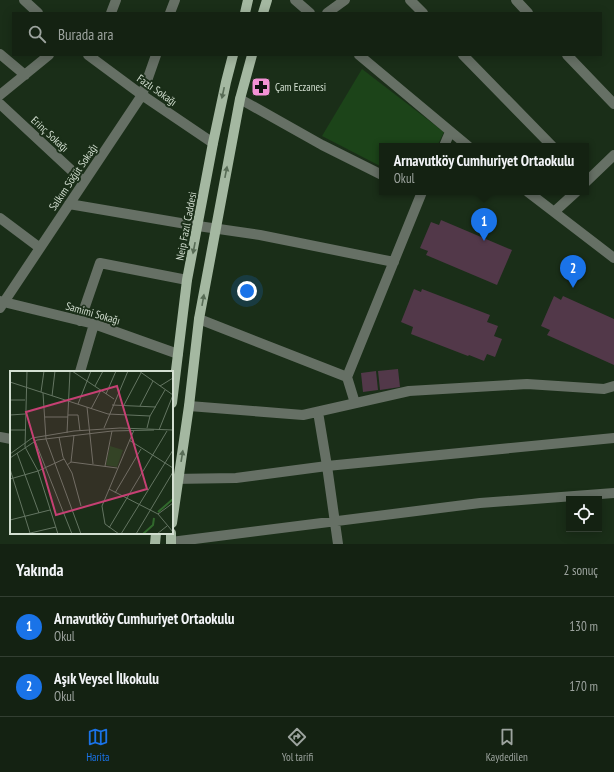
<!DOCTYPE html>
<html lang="tr">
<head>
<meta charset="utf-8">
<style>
	body { margin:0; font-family:"PT Sans Narrow",sans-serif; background:#212f20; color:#f1f3f6 }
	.controls { position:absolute; right:12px; bottom:12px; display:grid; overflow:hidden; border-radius:0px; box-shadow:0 2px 10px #0003 }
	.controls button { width:36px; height:36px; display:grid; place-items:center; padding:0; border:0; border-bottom:1px solid #333f32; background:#142212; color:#f1f3f6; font:20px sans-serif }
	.you { position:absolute; left:247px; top:291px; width:14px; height:14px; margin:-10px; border:3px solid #fff; border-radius:50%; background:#1a73e8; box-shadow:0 0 0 6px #1a73e833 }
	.badge { display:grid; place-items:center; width:26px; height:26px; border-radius:50%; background:#1a73e8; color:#fff; font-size:13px; font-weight:700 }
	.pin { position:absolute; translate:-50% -33px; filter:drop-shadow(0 1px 2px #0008) }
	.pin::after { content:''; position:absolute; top:21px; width:14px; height:12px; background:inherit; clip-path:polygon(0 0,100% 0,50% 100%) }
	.popup { position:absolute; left:379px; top:143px; width:210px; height:52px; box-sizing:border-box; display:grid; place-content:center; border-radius:0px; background:#142212; filter:drop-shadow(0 1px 3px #0005); font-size:13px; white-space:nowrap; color:#9da49f }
	.popup b { font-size:15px; color:#f1f3f6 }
	.popup::after { content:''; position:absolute; left:50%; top:100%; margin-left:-8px; border:8px solid transparent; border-top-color:#142212 }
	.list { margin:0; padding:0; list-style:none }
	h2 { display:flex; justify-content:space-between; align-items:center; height:52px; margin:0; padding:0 16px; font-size:17px }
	h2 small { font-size:13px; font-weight:400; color:#9da49f }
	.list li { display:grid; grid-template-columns:26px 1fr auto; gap:12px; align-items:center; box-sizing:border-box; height:60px; padding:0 16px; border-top:1px solid #333f32 }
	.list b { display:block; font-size:15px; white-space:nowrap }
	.list p { margin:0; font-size:13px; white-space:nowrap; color:#9da49f }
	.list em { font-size:13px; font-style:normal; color:#9da49f }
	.icon { flex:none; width:22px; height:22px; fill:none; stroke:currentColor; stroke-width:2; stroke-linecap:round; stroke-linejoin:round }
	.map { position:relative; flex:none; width:614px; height:544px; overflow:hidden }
	.search { position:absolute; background:#142212; box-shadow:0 2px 10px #0003; left:12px; right:12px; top:12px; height:44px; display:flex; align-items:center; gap:10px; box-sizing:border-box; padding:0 14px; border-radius:0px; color:#9da49f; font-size:15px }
	.sheet { height:172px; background:#142212 }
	nav { display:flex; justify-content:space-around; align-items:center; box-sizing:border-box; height:56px; border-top:1px solid #333f32; background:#142212; font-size:11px; color:#9da49f }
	nav a { display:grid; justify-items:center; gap:2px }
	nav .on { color:#1a73e8 }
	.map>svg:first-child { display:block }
	.green { fill:#1c4419 }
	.building { fill:#523849 }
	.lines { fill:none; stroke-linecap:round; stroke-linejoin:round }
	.minor { stroke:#667065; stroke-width:10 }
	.major { stroke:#a4b8a1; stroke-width:10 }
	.oneway { fill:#586c56 }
	.labels { text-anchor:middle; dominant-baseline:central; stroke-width:4; stroke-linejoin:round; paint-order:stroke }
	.poi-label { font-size:11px; fill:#d3dfd1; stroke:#1a2e18; text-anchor:start }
	.street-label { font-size:11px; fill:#d3dfd1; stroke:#1a2e18 }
	.inset-river { fill:none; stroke:#31692c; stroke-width:2 }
	.inset-road { fill:none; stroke:#647562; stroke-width:1 }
	.view { fill:#c54073; fill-opacity:0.15; stroke:#c54073; stroke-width:2 }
	.inset-edge { fill:none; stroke:#d3dfd1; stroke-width:2 }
</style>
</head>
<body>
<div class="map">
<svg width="614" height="544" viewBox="0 0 614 544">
	<rect width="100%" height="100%" fill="#1a2e18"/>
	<path class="green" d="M362,69L444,132L437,146H382V167L322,136Z"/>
	<path class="building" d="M441,220L512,250L497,285L426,255L428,251L420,248L431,222L439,225Z
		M414,289L421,292L422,289L490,315L487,322L498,326L494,336L502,339L495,357L487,354L484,361L469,355L468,356L411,334L413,327L401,322Z
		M554,296L561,300L563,296L614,319V365L547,335L550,330L541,326Z
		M398,369L400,387L380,390L378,371Z
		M376,371L378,390L363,392L361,373Z"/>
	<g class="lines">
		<path class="minor" d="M24,0L38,13
			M295,0L310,13
			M410,0L423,13
			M516,0L528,13
			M111,13L116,0
			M170,13L175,0
			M327,13L345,0
			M0,54L25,75
			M88,55L142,95L213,143
			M359,55L468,146
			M463,55L552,146
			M567,55L614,104
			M0,95L49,55
			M240,99L322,145L382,175
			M0,104L84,182
			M444,146L450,132
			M586,182L614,155
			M528,192L614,258
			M69,204L198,226L260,235L394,262
			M554,212L576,192
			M0,218L40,248
			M0,301L94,324L178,354
			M0,308L142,95L156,55
			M199,319L347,377
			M80,321L100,263L187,280
			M80,372L94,324
			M355,403L347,377L422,192
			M189,406L303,415L409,391L527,384L604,389L614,386
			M318,412L327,466L338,544
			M0,437L11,439
			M172,479L236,478L327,466L614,438
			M171,542L480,503L614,493"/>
		<path class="major" d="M245,13L248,0
			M263,13L267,0
			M172,403L187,280L213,143L226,82L233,55
			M172,523L189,406L199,319L240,99L252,55
			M155,544L156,533
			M171,544V533"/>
	</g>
	<defs><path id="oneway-solid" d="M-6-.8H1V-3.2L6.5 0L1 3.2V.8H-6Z"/></defs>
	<g class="oneway">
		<use href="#oneway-solid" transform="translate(223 93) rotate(102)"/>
		<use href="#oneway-solid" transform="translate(226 172) rotate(-79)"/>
		<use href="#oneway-solid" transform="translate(194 248) rotate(101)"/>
		<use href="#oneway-solid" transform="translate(203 300) rotate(-80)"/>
		<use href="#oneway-solid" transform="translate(182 456) rotate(-81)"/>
	</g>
	<defs>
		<symbol id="pharmacy-square" viewBox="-11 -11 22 22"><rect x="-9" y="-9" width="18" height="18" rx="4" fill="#f391d5" stroke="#1a2e18"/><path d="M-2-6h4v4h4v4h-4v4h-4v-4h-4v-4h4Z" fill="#111"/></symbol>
	</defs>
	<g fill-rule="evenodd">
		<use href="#pharmacy-square" x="250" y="76" width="22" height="22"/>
	</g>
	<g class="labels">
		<g class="poi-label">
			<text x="275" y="87">Çam Eczanesi</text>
		</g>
		<g class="street-label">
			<text transform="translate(157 90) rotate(35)">Fazlı Sokağı</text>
			<text transform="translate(50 134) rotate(43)">Erinç Sokağı</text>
			<text transform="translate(73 177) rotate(-56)">Salkım Söğüt Sokağı</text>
			<text transform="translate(186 226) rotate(-79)">Neip Fazıl Caddesi</text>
			<text transform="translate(93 313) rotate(16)">Samimi Sokağı</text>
		</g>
	</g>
	<g transform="translate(10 371)">
		<rect width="163" height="163" fill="#1a2e18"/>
		<path d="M100,75L113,79L107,96L96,94Z" fill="#1c4419"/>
		<path class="inset-river" d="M148,141L163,128M133,163L143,154L144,147"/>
		<path class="inset-road" d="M17,0L15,76L28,100L48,163M62,0L104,28M129,0L163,24M0,11L98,43L140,45M85,15L93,0M150,15L163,7M31,21L34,0M33,22L36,68L71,163M96,23L106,0M42,25L45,0M0,29H15M68,33L81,0M102,34L146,36M114,34L131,2M130,35L143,10M77,36L83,93M81,38L91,19M0,44L15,43M58,44H68L70,60M35,46H58M94,57L118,0M137,57L140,45L155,19M0,59H15M149,59L163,24M57,62L60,0M49,66L53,86L62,102L71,135M119,69L163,97M25,70L62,163M7,82L29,142M0,83L22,67L64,60L110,57L163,59M0,87L27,69L102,60L144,59M61,91L64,64M57,94L61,91L107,97M95,95L102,60M0,98L20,162M0,108L28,100L54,88M99,118L148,143M105,122L131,78M163,132L148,143L163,161M0,149L40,139M99,157L157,60M16,163L46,156M109,163L95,153L92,135L124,59M111,163L163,79M126,163L163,101M147,163L157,155"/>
		<path class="view" d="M107,15L137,118L46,144L16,41Z"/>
		<rect width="163" height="163" class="inset-edge"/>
	</g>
</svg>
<div class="controls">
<button><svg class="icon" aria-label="locate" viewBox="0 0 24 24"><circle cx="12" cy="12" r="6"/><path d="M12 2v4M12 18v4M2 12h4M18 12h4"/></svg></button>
</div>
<div class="you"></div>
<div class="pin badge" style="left:484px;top:241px">1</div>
<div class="popup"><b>Arnavutköy Cumhuriyet Ortaokulu</b>Okul</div>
<div class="pin badge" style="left:573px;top:288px">2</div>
<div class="search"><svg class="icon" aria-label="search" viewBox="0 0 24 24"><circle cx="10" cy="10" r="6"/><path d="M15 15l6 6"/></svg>Burada ara</div>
</div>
<section class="sheet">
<h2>Yakında<small>2 sonuç</small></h2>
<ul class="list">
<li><span class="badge">1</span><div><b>Arnavutköy Cumhuriyet Ortaokulu</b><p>Okul</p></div><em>130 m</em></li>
<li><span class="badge">2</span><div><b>Aşık Veysel İlkokulu</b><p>Okul</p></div><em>170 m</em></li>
</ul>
</section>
<nav>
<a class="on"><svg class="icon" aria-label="map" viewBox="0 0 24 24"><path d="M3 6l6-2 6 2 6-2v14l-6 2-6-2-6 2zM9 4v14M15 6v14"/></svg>Harita</a>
<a><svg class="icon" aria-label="directions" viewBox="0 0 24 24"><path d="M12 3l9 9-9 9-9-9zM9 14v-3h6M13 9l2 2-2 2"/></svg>Yol tarifi</a>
<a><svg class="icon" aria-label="saved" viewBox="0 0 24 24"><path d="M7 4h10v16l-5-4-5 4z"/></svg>Kaydedilen</a>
</nav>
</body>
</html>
